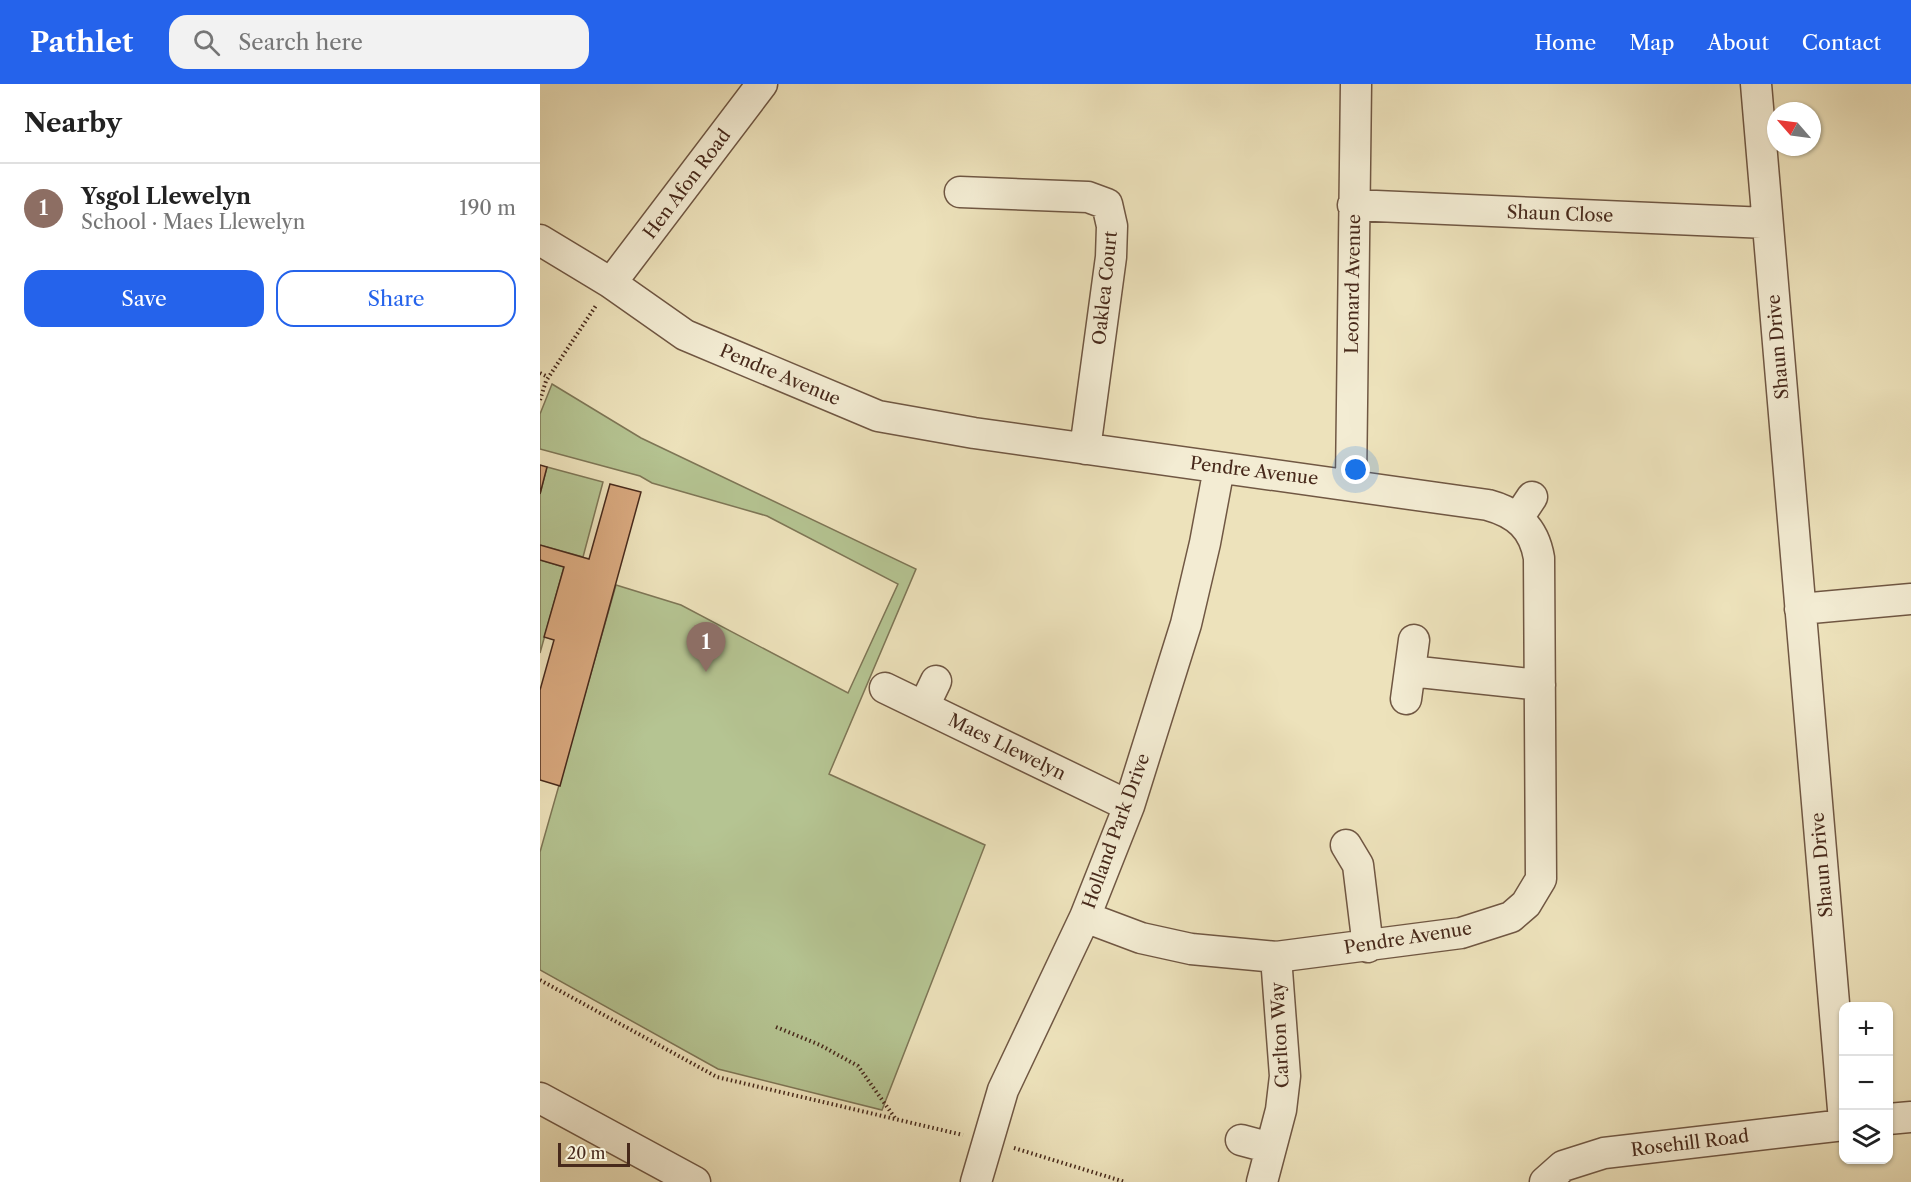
<!DOCTYPE html>
<html lang="en">
<head>
<meta charset="utf-8">
<style>
	body { margin:0; font-family:"Libre Caslon Text",serif; background:#f2f2f2; color:#222 }
	.controls { position:absolute; right:18px; bottom:18px; display:grid; overflow:hidden; border-radius:12px; box-shadow:0 2px 4px #0004 }
	.controls button { width:54px; height:54px; display:grid; place-items:center; padding:0; border:0; border-bottom:2px solid #e0e0e0; background:#fff; color:#222; font:30px sans-serif }
	.compass { position:absolute; left:1227px; top:18px; width:54px; height:54px; border-radius:50%; background:#fff; box-shadow:0 2px 4px #0004; rotate:298deg }
	.scale { position:absolute; left:18px; bottom:15px; width:72px; box-sizing:border-box; padding-left:6px; border:3px solid #47291b; border-top:0; font-size:16px; line-height:21px; white-space:nowrap; color:#47291b; -webkit-text-stroke:4px #f3ecd3; paint-order:stroke }
	.you { position:absolute; left:816px; top:386px; width:21px; height:21px; margin:-15px; border:4px solid #fff; border-radius:50%; background:#1a73e8; box-shadow:0 0 0 9px #1a73e833 }
	.badge { display:grid; place-items:center; width:39px; height:39px; border-radius:50%; background:#2563eb; color:#fff; font-size:20px; font-weight:700 }
	.pin { position:absolute; translate:-50% -50px; filter:drop-shadow(0 2px 3px #0008) }
	.pin::after { content:''; position:absolute; top:32px; width:21px; height:18px; background:inherit; clip-path:polygon(0 0,100% 0,50% 100%) }
	.list { margin:0; padding:0; list-style:none }
	h2 { display:flex; justify-content:space-between; align-items:center; height:78px; margin:0; padding:0 24px; font-size:26px }
	h2 small { font-size:20px; font-weight:400; color:#767676 }
	.list li { display:grid; grid-template-columns:39px 1fr auto; gap:18px; align-items:center; box-sizing:border-box; height:90px; padding:0 24px; border-top:2px solid #e0e0e0 }
	.list b { display:block; font-size:22px; white-space:nowrap }
	.list p { margin:0; font-size:20px; white-space:nowrap; color:#767676 }
	.list em { font-size:20px; font-style:normal; color:#767676 }
	.actions { display:flex; gap:12px; padding:18px 24px }
	.actions a { flex:1; padding:14px 0; border:2px solid #2563eb; border-radius:18px; text-align:center; font-size:21px; color:#2563eb }
	.actions .main { background:#2563eb; color:#fff }
	.icon { flex:none; width:33px; height:33px; fill:none; stroke:currentColor; stroke-width:2; stroke-linecap:round; stroke-linejoin:round }
	.map { position:relative; flex:none; width:1371px; height:1098px; overflow:hidden }
	header { display:flex; align-items:center; gap:36px; box-sizing:border-box; height:84px; padding:0 30px; background:#2563eb; color:#fff }
	header strong { font-size:28px }
	nav { display:flex; gap:33px; margin-inline-start:auto; font-size:21px }
	.search { width:420px; height:54px; background:#f2f2f2; display:flex; align-items:center; gap:15px; box-sizing:border-box; padding:0 21px; border-radius:18px; color:#767676; font-size:22px }
	main { display:flex }
	aside { flex:1; background:#fff }
	.map>svg:first-child { display:block }
	.green { fill:#b5c492; stroke:#7e7656; stroke-width:1.5 }
	.building { fill:#d9a97f; stroke:#47291b; stroke-width:1.5 }
	.lines { fill:none; stroke-linecap:round; stroke-linejoin:round }
	.minor-casing { stroke:#705743; stroke-width:33 }
	.path { stroke:#47291b; stroke-width:4; stroke-dasharray:1.5 3; stroke-linecap:butt }
	.minor { stroke:#f3ecd3; stroke-width:30 }
	.labels { text-anchor:middle; dominant-baseline:central; stroke-width:5; stroke-linejoin:round; paint-order:stroke }
	.street-label { font-size:18px; fill:#47291b; stroke:#f3ecd3 }
</style>
</head>
<body>
<header>
<strong>Pathlet</strong>
<div class="search"><svg class="icon" aria-label="search" viewBox="0 0 24 24"><circle cx="10" cy="10" r="6"/><path d="M15 15l6 6"/></svg>Search here</div>
<nav><a>Home</a><a>Map</a><a>About</a><a>Contact</a></nav>
</header>
<main>
<aside>
<h2>Nearby<small></small></h2>
<ul class="list">
<li><span class="badge" style="background:#8d6e63">1</span><div><b>Ysgol Llewelyn</b><p>School · Maes Llewelyn</p></div><em>190 m</em></li>
</ul>
<div class="actions"><a class="main">Save</a><a>Share</a></div>
</aside>
<div class="map">
<svg width="1371" height="1098" viewBox="0 0 1371 1098">
	<rect width="100%" height="100%" fill="#ede2bb"/>
	<filter id="stains"><feTurbulence type="fractalNoise" baseFrequency=".00333" numOctaves="4"/><feColorMatrix values="0 0 0 0 .2 0 0 0 0 .09 0 0 0 0 .02 0 0 0 .5 -.17"/></filter>
	<radialGradient id="worn" r=".72"><stop offset=".6" stop-color="#630" stop-opacity="0"/><stop offset="1" stop-color="#630" stop-opacity=".3"/></radialGradient>
	<path class="green" d="M12,300L101,354L376,485L289,690L445,761L342,1026L178,985L0,886V768L76,501L141,521L308,609L358,500L227,432L112,399L100,392L0,365V330Z
		M7,383L63,398L43,473L0,461V410Z
		M0,476L24,483L0,569Z"/>
	<path class="building" d="M0,381L7,383L0,410Z
		M70,400L101,408L20,702L0,696V606L14,556L4,553L24,483L0,476V461L49,475Z"/>
	<g class="lines">
		<defs>
			<path id="minor" d="M1216,0L1304,1037
				M420,108L548,113L567,120L572,142L571,173L545,365
				M813,121L1227,139
				M0,156L71,199L145,251L338,332L434,349L948,421C977,429 994,444 999,474L1001,795L986,820L971,833L921,849L736,873L651,865L601,854L545,833
				M71,199L222,0
				M811,400L816,0
				M978,434L992,413
				M1260,525L1371,515
				M870,587L1000,601
				M345,604L589,722
				M866,615L874,556
				M384,622L396,597
				M806,761L818,781L828,863
				M0,1014L155,1098
				M1348,1035L1371,1033
				M701,1056L731,1064
				M436,1098L463,1006L545,833L589,722L646,540L665,459L679,384
				M722,1098L741,1026L745,992L736,873
				M1005,1098L1023,1082L1064,1069L1304,1041"/>
		</defs>
		<use href="#minor" class="minor-casing"/>
		<path class="path" d="M0,289L8,293
			M0,316L6,297L57,220
			M0,896L177,993L423,1051
			M236,943L280,961L318,982L355,1034
			M474,1064L585,1098"/>
		<use href="#minor" class="minor"/>
	</g>
	<g class="labels">
		<g class="street-label">
			<text transform="translate(147 100) rotate(-53)">Hen Afon Road</text>
			<text transform="translate(1020 130) rotate(2)">Shaun Close</text>
			<text transform="translate(813 200) rotate(-89)">Leonard Avenue</text>
			<text transform="translate(565 204) rotate(-84)">Oaklea Court</text>
			<text transform="translate(1238 263) rotate(-95)">Shaun Drive</text>
			<text transform="translate(240 291) rotate(23)">Pendre Avenue</text>
			<text transform="translate(714 387) rotate(7)">Pendre Avenue</text>
			<text transform="translate(467 663) rotate(26)">Maes Llewelyn</text>
			<text transform="translate(576 747) rotate(-70)">Holland Park Drive</text>
			<text transform="translate(1282 781) rotate(-95)">Shaun Drive</text>
			<text transform="translate(868 854) rotate(-9)">Pendre Avenue</text>
			<text transform="translate(740 951) rotate(-93)">Carlton Way</text>
			<text transform="translate(1150 1059) rotate(-7)">Rosehill Road</text>
		</g>
	</g>
	<rect width="100%" height="100%" filter="url(#stains)"/>
	<rect width="100%" height="100%" fill="url(#worn)"/>
</svg>
<div class="controls">
<button>+</button>
<button>−</button>
<button><svg class="icon" aria-label="layers" viewBox="0 0 24 24"><path d="M12 4l9 5-9 5-9-5zM3 14l9 5 9-5"/></svg></button>
</div>
<svg class="compass" viewBox="-18 -18 36 36"><path d="M0-13l5 13h-10z" fill="#e53935"/><path d="M0 13l5-13h-10z" fill="#767676"/></svg>
<div class="scale">20 m</div>
<div class="you"></div>
<div class="pin badge" style="left:166px;top:588px;background:#8d6e63">1</div>
</div>
</main>
</body>
</html>
